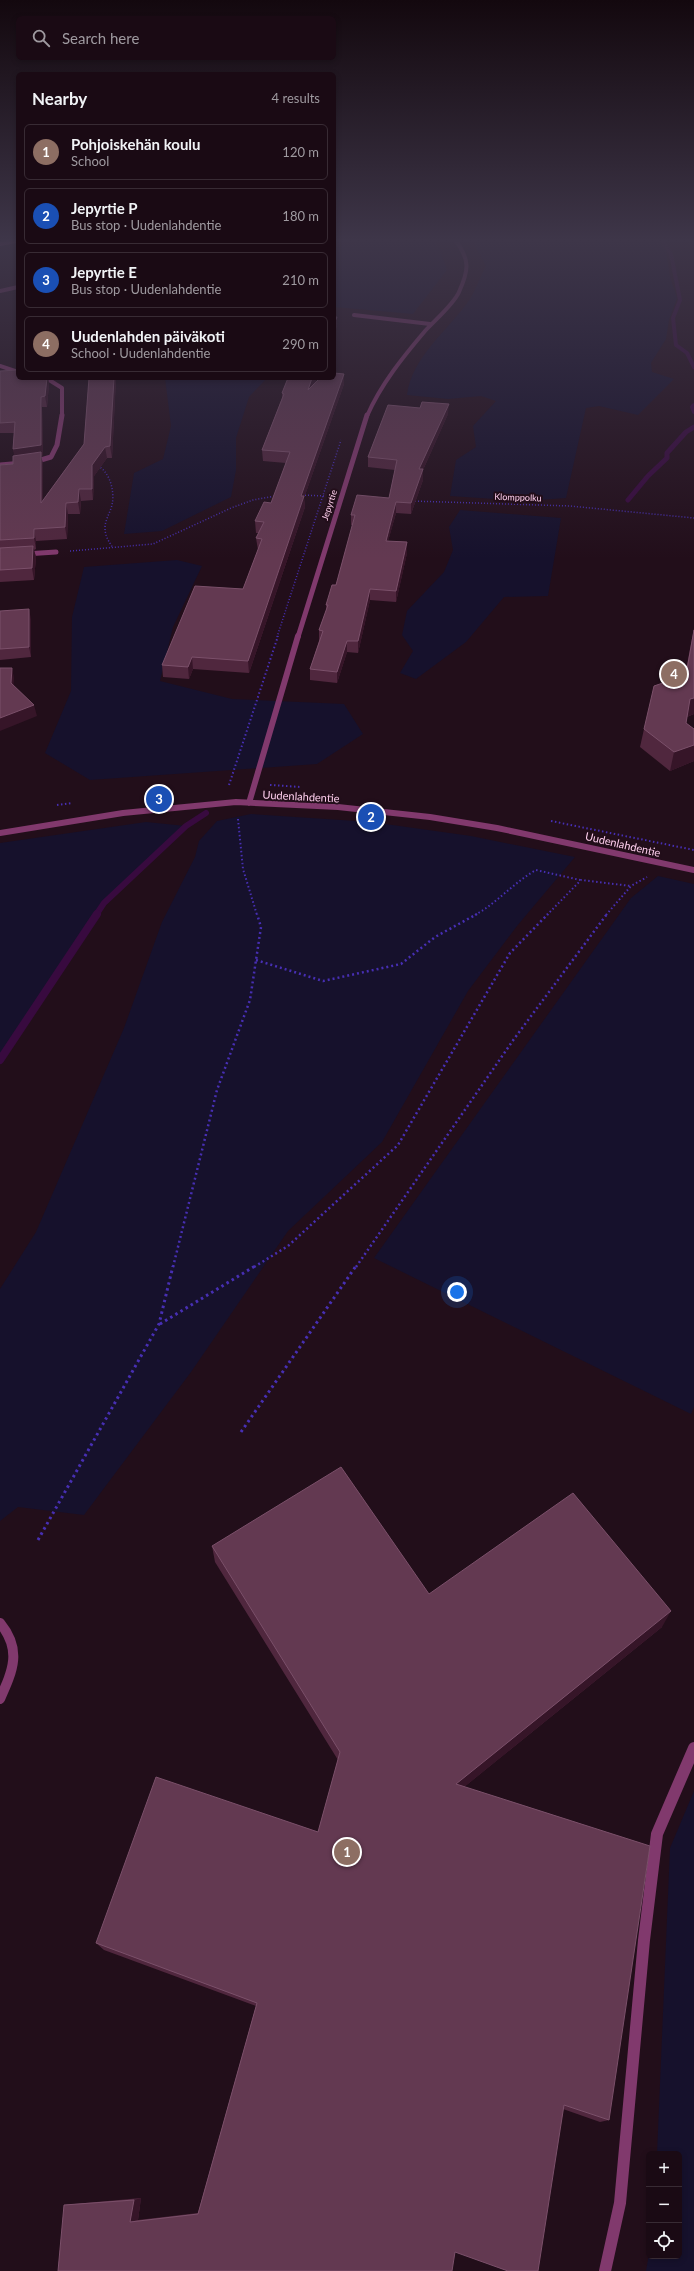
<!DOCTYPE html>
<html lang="en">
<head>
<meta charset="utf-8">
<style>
	body { margin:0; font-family:Lato,sans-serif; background:#271822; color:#f1f3f6 }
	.controls { position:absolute; right:12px; bottom:12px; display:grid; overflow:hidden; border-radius:6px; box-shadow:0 2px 6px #0003 }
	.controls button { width:36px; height:36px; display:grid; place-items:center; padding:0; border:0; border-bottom:1px solid #382b34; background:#1a0a14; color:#f1f3f6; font:20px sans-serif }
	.you { position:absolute; left:457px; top:1292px; width:14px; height:14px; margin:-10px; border:3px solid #fff; border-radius:50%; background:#1a73e8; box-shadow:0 0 0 6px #1a73e833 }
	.badge { display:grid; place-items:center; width:26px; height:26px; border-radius:50%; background:#ab87f7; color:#fff; font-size:13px; font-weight:700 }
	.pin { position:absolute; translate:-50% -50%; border:2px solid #fff; box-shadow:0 1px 4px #0006 }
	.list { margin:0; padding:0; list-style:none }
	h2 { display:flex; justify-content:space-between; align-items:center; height:52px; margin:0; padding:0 16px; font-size:17px }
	h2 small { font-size:13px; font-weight:400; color:#9f9aa0 }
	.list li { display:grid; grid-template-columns:26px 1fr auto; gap:12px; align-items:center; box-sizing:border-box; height:56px; margin:0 8px 8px; padding:0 8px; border:1px solid #382b34; border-radius:6px }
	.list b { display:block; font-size:15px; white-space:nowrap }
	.list p { margin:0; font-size:13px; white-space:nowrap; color:#9f9aa0 }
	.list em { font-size:13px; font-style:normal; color:#9f9aa0 }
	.icon { flex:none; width:22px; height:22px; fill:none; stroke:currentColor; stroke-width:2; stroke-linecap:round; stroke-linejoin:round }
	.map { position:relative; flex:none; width:694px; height:2271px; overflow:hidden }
	.search { position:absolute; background:#1a0a14; box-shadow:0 2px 6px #0003; left:16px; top:16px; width:320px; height:44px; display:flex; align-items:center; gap:10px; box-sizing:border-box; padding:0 14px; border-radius:6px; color:#9f9aa0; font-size:15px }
	.panel { position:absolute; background:#1a0a14; box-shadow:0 2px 6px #0003; left:16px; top:72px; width:320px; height:308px; border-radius:6px }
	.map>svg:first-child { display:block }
	.green { fill:#16112c }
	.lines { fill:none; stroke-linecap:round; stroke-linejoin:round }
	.stream-far3 { stroke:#380a3f; stroke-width:4 }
	.stream-far2 { stroke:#380a3f; stroke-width:5 }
	.stream-far1 { stroke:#380a3f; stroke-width:6 }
	.stream { stroke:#380a3f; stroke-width:8 }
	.path-far3 { stroke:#472fb3; stroke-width:1.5; stroke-dasharray:1 2; stroke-linecap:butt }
	.path-far2 { stroke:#472fb3; stroke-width:2; stroke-dasharray:1.5 2.5; stroke-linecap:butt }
	.path-far1 { stroke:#472fb3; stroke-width:2.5; stroke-dasharray:2 3; stroke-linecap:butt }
	.path { stroke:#472fb3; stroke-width:3; stroke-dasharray:2.5 3.5; stroke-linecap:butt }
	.lane-far1 { stroke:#81396d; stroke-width:10 }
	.lane { stroke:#81396d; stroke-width:12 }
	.street-far2 { stroke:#81396d; stroke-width:4 }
	.street-far1 { stroke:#81396d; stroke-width:5 }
	.street { stroke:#81396d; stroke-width:6 }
	.secondary { stroke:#fe67d6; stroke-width:4 }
	.wall { fill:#50273e }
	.shaded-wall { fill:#361528 }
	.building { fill:#633951; stroke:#7b506a }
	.labels { text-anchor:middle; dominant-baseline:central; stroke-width:4; stroke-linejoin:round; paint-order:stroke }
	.far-street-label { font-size:9px; fill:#ffcfee; stroke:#220e1a }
	.street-label { font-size:11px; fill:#ffcfee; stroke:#220e1a }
</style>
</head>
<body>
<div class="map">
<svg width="694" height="2271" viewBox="0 0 694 2271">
	<rect width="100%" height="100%" fill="#220e1a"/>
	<path class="green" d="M370,241L437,242L447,270L413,314L334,307V251L340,246Z
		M473,241H659L666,250L670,277L677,298L669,320L666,339L651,363L652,372L674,379L638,415L599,406L586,408L566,498L525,501L450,496L456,460L476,447L473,426L496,401L481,396L448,399L407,395C412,356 449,330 470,299C476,289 480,277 486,266Z
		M165,378H267L249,397L236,438V470L231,497L162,531L124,534L134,473L163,459L171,426Z
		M460,510L561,518L548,596L504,597L466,642L416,679L400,673L413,651L402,635L407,611L444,572L453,550L449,527Z
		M177,560L202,566L173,627L160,681L232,699L344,704L363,734L317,764L90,780L45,753L71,691L72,617L84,567Z
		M251,814L371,822L471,836L575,857L517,926L468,991L382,1142L288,1231L191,1372L84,1515L18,1507L0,1521V1289L36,1232L124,1028L162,922L195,857L199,841L217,821Z
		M146,822L186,826L104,903L0,1060V843Z
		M658,876L694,884V1407L691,1414L374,1258L631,898Z
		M694,1791V2271H646L649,2254V2256H679V2154H657L670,1848Z"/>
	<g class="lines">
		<path class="stream-far3" d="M663,241L671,254L680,300L673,318L676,345L687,353L694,367
			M694,405L692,407L694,412"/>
		<path class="stream-far2" d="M628,500L648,476L667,458V453L686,432L694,427"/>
		<path class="stream-far1" d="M96,915L104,903L186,826L206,813"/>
		<path class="stream" d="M0,1060L97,914"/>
		<path class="path-far3" d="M98,466C110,472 115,492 112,505C110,513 105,520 105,528C105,536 109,542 113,548
			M302,495L325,496
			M412,501L570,506L694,518
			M70,551L153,544L231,508L253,500L275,496
			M277,637L341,440"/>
		<path class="path-far2" d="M229,785L278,636
			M270,785L301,787
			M57,805L72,803
			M238,819L243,869L257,915
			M551,821L694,850
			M475,915C497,903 513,883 536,870L580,880
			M547,915L581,880L631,886
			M606,915L631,886L647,877"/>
		<path class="path-far1" d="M256,960L323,981L401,964L435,937L477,914
			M173,1267L217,1090L250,1000L261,927L257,914
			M254,1267L288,1246L398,1145L510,953L548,914
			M356,1267L514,1039L607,914"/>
		<path class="path" d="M160,1324L255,1266
			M241,1432L356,1266
			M38,1540L159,1324L173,1266"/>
		<path class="lane-far1" d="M0,1623C22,1650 13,1670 0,1699"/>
		<path class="lane" d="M605,2271L620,2203L644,1940L657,1834L694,1748"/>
		<path class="street-far2" d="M0,291L18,287
			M354,315L430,324
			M0,366L18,372
			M46,378L62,388V416
			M367,416C381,384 403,357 425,331C435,320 454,304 459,292C469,270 470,260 456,241"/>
		<path class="street-far1" d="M0,465L34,462L51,457L57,445L62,415
			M25,554L56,552
			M298,637L367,415"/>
		<path class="street" d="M249,803L298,636
			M0,833L123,813L236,802L338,807L430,817L497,828L694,870"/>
		<path class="secondary" d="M0,244L16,241"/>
	</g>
	<path class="wall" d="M0,371L18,378H48L49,384L47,407H42L43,455L41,456L43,464V500L84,444L89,378H116L112,458H107L94,476L93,500L81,501L80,514H68L67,539L36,541V549L34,550L36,557L34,580L0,582V465L13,464L15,456L13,449L14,433H0Z
		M288,378H317L315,383L344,384L304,498L305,507L249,673L193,669L189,679L163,677L162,665L243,589L258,550L256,538L259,533H256L255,521L271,503L286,463L263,461L262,450L282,398V393Z
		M448,414L423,470V480L411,514L396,513L388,541L407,542V553L396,602L370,600L358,653L347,652L337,683L310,680V669L319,641V630L326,611V605L336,585L353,525H351V515L389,498L395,470L368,467V457Z
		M0,615L31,619V657L0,660Z
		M694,628V714L687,717L686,723L694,729V761L670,771L640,747L644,729L685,675Z
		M212,1546L429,1594L662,1627L464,1787L609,2120L600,2122L563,2109L455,2252L58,2271L64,2205L74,2204L141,2198L138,2220L198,2213L256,2006L104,1950L96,1943L318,1832L338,1760L215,1562Z"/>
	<path class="shaded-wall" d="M337,317V327L334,335V324Z
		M344,374V384L304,498L305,507L249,673L248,661L301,496Z
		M47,378H48L49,384L47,407L45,396Z
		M114,378H116L112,458L110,446Z
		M312,378H317L308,401V390Z
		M41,397L42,407L43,455L41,456L43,464V514L15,460L13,449Z
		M449,404L448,414L423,470V480L411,514V503L419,469Z
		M105,447L107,458L94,476L93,500L92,489V465Z
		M79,489L81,501L80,514L78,502Z
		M396,502V513L385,552L386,541Z
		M66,503L68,514L67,539L65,527Z
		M34,529L36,541V549L34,538Z
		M407,542V553L396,602V591Z
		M33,546L36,557L34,580L32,568Z
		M370,589V600L358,653V641Z
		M29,609L31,619V657L29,647Z
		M347,641V652L337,683V672Z
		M192,657L193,669L189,679L188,667Z
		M12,668L14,678L13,694L11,683Z
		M694,698V714L686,717L690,699Z
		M34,705L37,716L0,731V718Z
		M694,745V761L670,771L674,752Z
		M671,1611L662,1627L453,1796L456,1784Z
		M141,2198L138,2220L130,2222L134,2200Z"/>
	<path class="building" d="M334,317H337L334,324Z
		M18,370V378H47L45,396L41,397V445L13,449L15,422L0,423V371Z
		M334,373L344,374L301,496H304L248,661L192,657L188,667L162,665L195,586L243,589L262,539L256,538L264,522L255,521L264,502L271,503L290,452L262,450L284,394L282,393L288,378H312L308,390L320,378H334Z
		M89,378H114L110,446L105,447L92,465V489H79L78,502L66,503L65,527L34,529V538L0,540V465L13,464V456L41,452V503L84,444Z
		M422,402L449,404L419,469H423L411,503L396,502L386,541L407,542L396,591L370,589L358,641H347L337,672L310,669L323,631L319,630L328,605H326L332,585H336L355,515H351L357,495L389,498L397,460L368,457L388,405L420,408Z
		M33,546L32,568L0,570V548Z
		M29,609V647L0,649V611Z
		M694,630V698L690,699L686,723L694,729V745L674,752L644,729L654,686L686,675Z
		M0,668H12L11,683L34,705L0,718Z
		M341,1467L429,1594L573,1493L671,1611L456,1784L650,1846L609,2120L564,2105L538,2271H508L455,2252L452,2271H58L64,2205L134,2200L130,2222L198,2214L257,2003L96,1943L156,1777L318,1832L340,1752L212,1546Z"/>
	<linearGradient id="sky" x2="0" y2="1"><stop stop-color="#13080e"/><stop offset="0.43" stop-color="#3e3649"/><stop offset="1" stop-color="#3e3649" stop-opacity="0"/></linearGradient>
	<rect width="694" height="559" fill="url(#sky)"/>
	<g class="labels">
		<g class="far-street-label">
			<text transform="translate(518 497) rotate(2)">Klomppolku</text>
			<text transform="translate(329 505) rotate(-72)">Jepyrtie</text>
		</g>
		<g class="street-label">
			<text transform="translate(301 796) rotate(3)">Uudenlahdentie</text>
			<text transform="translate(623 844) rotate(13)">Uudenlahdentie</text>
		</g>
	</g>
</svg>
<div class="controls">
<button>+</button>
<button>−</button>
<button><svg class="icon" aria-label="locate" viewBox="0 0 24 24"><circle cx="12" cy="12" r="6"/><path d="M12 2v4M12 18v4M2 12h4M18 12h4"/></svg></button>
</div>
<div class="you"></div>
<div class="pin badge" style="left:347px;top:1852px;background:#8d6e63">1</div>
<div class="pin badge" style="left:371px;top:817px;background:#1a4fb4">2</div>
<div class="pin badge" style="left:159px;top:799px;background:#1a4fb4">3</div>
<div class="pin badge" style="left:674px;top:674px;background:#8d6e63">4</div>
<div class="search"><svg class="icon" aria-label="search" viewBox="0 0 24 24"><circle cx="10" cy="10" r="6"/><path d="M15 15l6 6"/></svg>Search here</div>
<section class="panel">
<h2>Nearby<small>4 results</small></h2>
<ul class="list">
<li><span class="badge" style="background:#8d6e63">1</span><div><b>Pohjoiskehän koulu</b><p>School</p></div><em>120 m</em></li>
<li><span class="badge" style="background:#1a4fb4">2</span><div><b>Jepyrtie P</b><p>Bus stop · Uudenlahdentie</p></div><em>180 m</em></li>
<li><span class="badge" style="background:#1a4fb4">3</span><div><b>Jepyrtie E</b><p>Bus stop · Uudenlahdentie</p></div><em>210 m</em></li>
<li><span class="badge" style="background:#8d6e63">4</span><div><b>Uudenlahden päiväkoti</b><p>School · Uudenlahdentie</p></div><em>290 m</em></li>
</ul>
</section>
</div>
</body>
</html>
